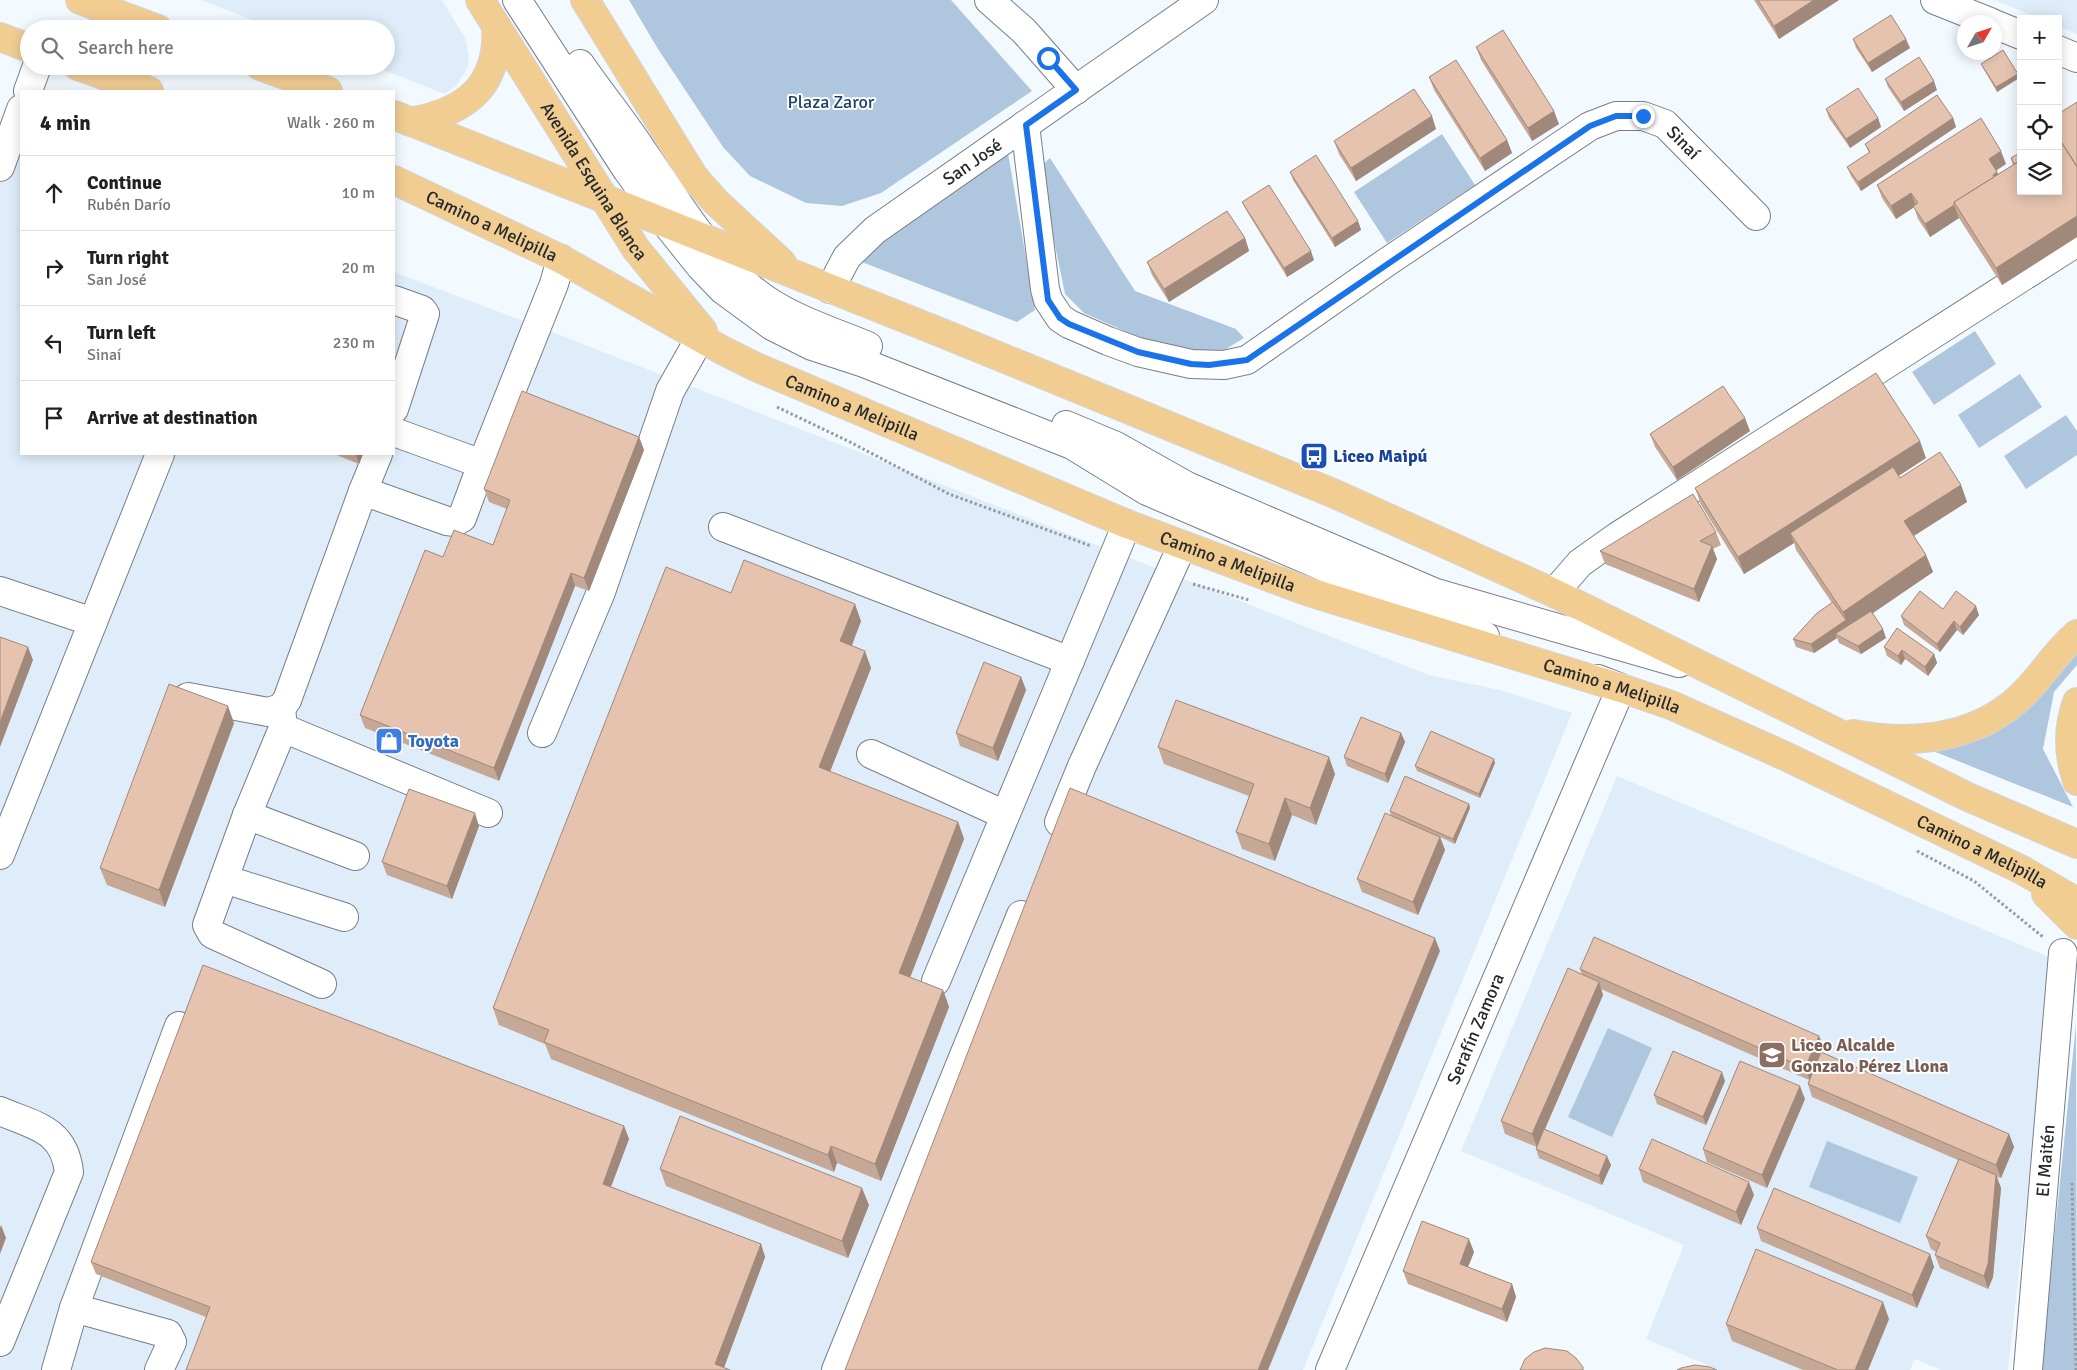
<!DOCTYPE html>
<html lang="en">
<head>
<meta charset="utf-8">
<style>
	body { margin:0; font-family:Signika,sans-serif; background:#f2f2f2; color:#202124 }
	.controls { position:absolute; right:15px; top:15px; display:grid; overflow:hidden; border-radius:0px; box-shadow:0 2px 12px #0003 }
	.controls button { width:45px; height:45px; display:grid; place-items:center; padding:0; border:0; border-bottom:1px solid #e0e0e0; background:#fff; color:#202124; font:25px sans-serif }
	.compass { position:absolute; left:1957px; top:15px; width:45px; height:45px; border-radius:50%; background:#fff; box-shadow:0 2px 12px #0003; rotate:51deg }
	.stop { position:absolute; width:15px; height:15px; margin:-11px; border:4px solid #1a73e8; border-radius:50%; background:#fff }
	.stop.end { background:#1a73e8; border-color:#fff; box-shadow:0 1px 5px #0008 }
	.list { margin:0; padding:0; list-style:none }
	h2 { display:flex; justify-content:space-between; align-items:center; height:65px; margin:0; padding:0 20px; font-size:21px }
	h2 small { font-size:16px; font-weight:400; color:#757577 }
	.list li { display:grid; grid-template-columns:32px 1fr auto; gap:15px; align-items:center; box-sizing:border-box; height:75px; padding:0 20px; border-top:1px solid #e0e0e0 }
	.list b { display:block; font-size:19px; white-space:nowrap }
	.list p { margin:0; font-size:16px; white-space:nowrap; color:#757577 }
	.list em { font-size:16px; font-style:normal; color:#757577 }
	.icon { flex:none; width:28px; height:28px; fill:none; stroke:currentColor; stroke-width:2; stroke-linecap:round; stroke-linejoin:round }
	.map { position:relative; flex:none; width:2077px; height:1370px; overflow:hidden }
	.search { position:absolute; background:#fff; box-shadow:0 2px 12px #0003; left:20px; top:20px; width:375px; height:55px; display:flex; align-items:center; gap:12px; box-sizing:border-box; padding:0 18px; border-radius:28px; color:#757577; font-size:19px }
	.panel { position:absolute; background:#fff; box-shadow:0 2px 12px #0003; left:20px; top:90px; width:375px; height:365px; border-radius:0px }
	.map>svg:first-child { display:block }
	.built { fill:#dfedfa }
	.green { fill:#afc7de }
	.lines { fill:none; stroke-linecap:round; stroke-linejoin:round }
	.minor-casing { stroke:#787e85; stroke-width:30 }
	.major-casing { stroke:#d4d4d5; stroke-width:30 }
	.path { stroke:#969b9f; stroke-width:3; stroke-dasharray:2.5 2.5; stroke-linecap:butt }
	.minor { stroke:#fff; stroke-width:28 }
	.major { stroke:#f1cd92; stroke-width:28 }
	.wall { fill:#c5a896 }
	.shaded-wall { fill:#a0887a }
	.building { fill:#e5c3af; stroke:#a0887a }
	.route { stroke:#1a73e8; stroke-width:6 }
	.labels { text-anchor:middle; dominant-baseline:central; stroke-width:4; stroke-linejoin:round; paint-order:stroke }
	.park-label { font-size:18px; fill:#184367; stroke:#fff }
	.street-label { font-size:18px; fill:#26292b; stroke:#fff }
	.transit-label { font-size:18px; font-weight:bold; fill:#164399; stroke:#fff; text-anchor:start }
	.shop-label { font-size:18px; font-weight:bold; fill:#366cbe; stroke:#fff; text-anchor:start }
	.education-label { font-size:18px; font-weight:bold; fill:#785e54; stroke:#fff; text-anchor:start }
</style>
</head>
<body>
<div class="map">
<svg width="2077" height="1370" viewBox="0 0 2077 1370">
	<rect width="100%" height="100%" fill="#f2f9ff"/>
	<path class="built" d="M201,0H442L465,38L469,57L468,67L456,86L445,94L373,66H386V29H276Z
		M1995,0H2077V34L2058,26V19H2040Z
		M0,128L21,136V454H394V272L542,328L1429,675L1500,690L1572,713L1303,1370H0Z
		M1617,776L2054,959L2008,1370H1941L1915,1359L1910,1370H1719L1646,1339L1684,1245L1461,1151Z"/>
	<path class="green" d="M629,0H951L1032,91L881,193L842,206L806,203L750,176L723,147L658,49Z
		M1442,134L1475,185L1387,243L1354,192Z
		M1008,153L1035,310L1017,322L854,259Z
		M1050,158L1135,291L1236,329L1244,338L1216,355L1140,338L1084,313L1065,294L1039,168Z
		M1975,331L1996,364L1934,405L1912,372Z
		M2020,374L2042,407L1979,448L1958,415Z
		M2066,415L2077,431V455L2026,489L2004,456Z
		M2077,649V665L2054,692L2043,749L2073,807L1933,751L1986,736L2011,717Z
		M2076,1024L2077,1370H2041Z
		M1608,1028L1652,1048L1612,1137L1568,1117Z
		M1827,1141L1918,1177L1900,1223L1809,1187Z"/>
	<g class="lines">
		<defs>
			<g id="minor">
				<path d="M517,0L627,170L668,226L700,266L723,290L772,326L812,346L864,363L1072,445L1147,491L1485,636"/>
				<path d="M989,0L1024,31L1076,90"/>
				<path d="M1935,0L1990,22"/>
				<path d="M1994,24L2021,35"/>
				<path d="M2058,50L2077,58"/>
				<path d="M580,64C600,93 623,121 642,150C679,203 710,261 765,299C796,320 834,332 868,346"/>
				<path d="M28,91L37,66"/>
				<path id="s1" d="M1025,125L1045,289L1048,300L1060,318L1069,324L1108,341L1138,352L1191,364L1224,365L1247,360L1387,262L1590,126L1616,116H1643L1665,124L1756,216"/>
				<path d="M0,167L21,109"/>
				<path id="s2" d="M830,289L847,257L875,230L1204,0"/>
				<path d="M394,300L422,310L425,314L394,409"/>
				<path d="M1066,425L1116,446L1187,486L1436,593L1679,663"/>
				<path d="M394,432L482,464"/>
				<path d="M363,491L378,454"/>
				<path d="M723,527L1070,661"/>
				<path d="M0,591L93,622"/>
				<path d="M1554,593L1580,563L1618,536L2077,242"/>
				<path d="M188,697L268,712L281,708L287,700L363,491L447,521L455,522L462,518L482,464L554,284L561,259"/>
				<path d="M281,708L283,728L247,815L207,925L212,934L322,984"/>
				<path d="M283,728L488,813"/>
				<path d="M542,733L601,592L670,391L700,338"/>
				<path d="M871,754L1005,815"/>
				<path d="M247,815L355,856"/>
				<path d="M1059,822L1082,766L1182,546"/>
				<path d="M0,855L160,454"/>
				<path d="M224,879L344,917"/>
				<path d="M936,981L1127,524"/>
				<path d="M0,1111C35,1126 64,1129 69,1172L0,1342"/>
				<path d="M74,1308L168,1334L172,1342L159,1370"/>
				<path d="M56,1370L74,1308L179,1026"/>
				<path d="M836,1370L1021,915"/>
				<path id="s3" d="M1330,1370L1621,688L1598,679"/>
				<path id="s4" d="M2028,1370L2063,953"/>
			</g>
			<g id="major">
				<path d="M80,0L158,29"/>
				<path id="s5" d="M480,0L636,249L703,331"/>
				<path d="M585,0L694,177L715,201L782,263"/>
				<path d="M0,37L29,48"/>
				<path d="M78,66L149,91"/>
				<path d="M260,66L328,91"/>
				<path d="M394,115L942,333L1335,494L1554,593L1968,797L2077,844"/>
				<path d="M410,122C466,112 500,86 496,25"/>
				<path id="s6" d="M394,180L561,259L722,350L756,367L1127,524L1309,592L1621,688L1671,705L1785,756L2022,870L2077,902"/>
				<path d="M2077,702C2067,729 2068,754 2077,781"/>
				<path d="M1853,734C1917,746 1984,738 2029,688C2046,670 2058,650 2077,634"/>
				<path d="M2046,894L2077,925"/>
			</g>
		</defs>
		<use href="#minor" class="minor-casing"/>
		<use href="#major" class="major-casing"/>
		<path class="path" d="M777,407L850,442L949,494L1091,546
			M1193,584L1249,600
			M1917,851L1974,881L2043,937
			M2072,1183L2076,1370"/>
		<use href="#minor" class="minor"/>
		<use href="#major" class="major"/>
	</g>
	<path class="wall" d="M1754,0H1839L1779,39Z
		M1853,39L1910,48L1872,72L1856,48Z
		M1476,47L1559,124L1532,141L1481,60Z
		M1981,64L2019,78L1997,92L1983,68Z
		M1429,77L1507,140L1512,153L1485,171L1434,90Z
		M1885,79L1937,90L1904,111L1888,87Z
		M2077,102V237L2002,285L1959,218L1930,237L1918,219L1914,207L1896,219L1882,198L1877,185L2006,164L1996,170L1998,174L2013,165L2011,158L2058,191Z
		M1826,109L1878,118L1881,127L1850,148L1829,118Z
		M1953,118L1956,127L1861,191L1851,176L1847,167L1869,153L1865,144Z
		M1436,129L1356,181L1339,154L1334,141Z
		M1290,172L1358,221L1361,230L1335,247L1293,180Z
		M1242,202L1314,260L1287,277L1246,210Z
		M1245,238L1249,251L1169,302L1152,275L1147,262Z
		M1750,431L1677,480L1655,447L1650,434Z
		M639,437L644,450L589,591L575,586L499,781L365,728L360,715L443,557L493,545L507,509L489,502L484,489Z
		M334,454H363L359,464Z
		M1926,458L1899,476L1900,478L1961,485L1967,502L1914,536L1926,555L1933,572L1873,613L1886,638L1861,654L1839,643L1837,638L1814,653L1796,647L1793,639L1832,603L1796,550L1794,543L1744,574L1701,505L1695,488Z
		M1716,532L1721,545L1713,549L1717,559L1699,602L1605,564L1600,551Z
		M731,593L861,621L852,645L871,668L830,772L958,822L964,839L910,978L943,990L949,1007L881,1181L837,1163L834,1172L551,1059L545,1044L499,1025L493,1008Z
		M1943,609L1979,615L1963,635L1957,630L1940,652L1904,625L1901,616Z
		M1884,647L1934,654L1937,663L1928,676L1905,659L1901,665L1887,656Z
		M1021,677L1026,690L998,761L960,746L956,733Z
		M234,723L165,907L107,885L100,868Z
		M1401,733L1405,742L1388,783L1347,766L1344,757Z
		M1158,747L1335,774L1316,825L1292,815L1275,861L1242,849L1236,832L1249,796L1164,764Z
		M1495,763L1480,798L1417,771L1415,766Z
		M1469,804L1470,808L1455,844L1440,837L1445,850L1418,915L1362,892L1357,879L1391,816L1390,811Z
		M479,826L452,899L387,875L382,862Z
		M1580,969L1819,1036L1824,1049L1822,1053L2009,1134L2014,1147L2001,1178L1997,1177L2001,1188L1993,1277L1988,1289L1940,1268L1935,1255L1936,1252L1931,1249L1926,1236L1958,1160L1812,1097L1808,1084L1809,1080L1601,989L1603,995L1545,1129L1611,1165L1602,1185L1539,1158L1536,1149L1537,1147L1505,1134L1501,1121L1582,975Z
		M1725,1081L1706,1125L1657,1104L1654,1095Z
		M1805,1099L1767,1188L1707,1162L1703,1149Z
		M624,1126L629,1139L611,1187L761,1244L765,1257L724,1368L206,1317L96,1274L91,1262Z
		M660,1169L869,1205L848,1258L666,1186Z
		M1639,1169L1754,1195L1741,1225L1643,1182Z
		M1757,1228L1930,1254L1934,1267L1917,1308L1761,1241Z
		M1474,1252L1468,1267L1512,1284L1516,1297L1507,1322L1408,1284L1403,1271Z
		M1889,1319L1868,1370H1803L1732,1341L1726,1324Z"/>
	<path class="shaded-wall" d="M1814,0H1839L1779,39L1774,26Z
		M1906,39L1910,48L1872,72L1868,63Z
		M2018,74L2019,78L1997,92L1996,87Z
		M1934,81L1937,90L1904,111L1901,102Z
		M1554,111L1559,124L1532,141L1528,128Z
		M1432,116L1436,129L1356,181L1351,168Z
		M1878,118L1881,127L1850,148L1846,139Z
		M1953,118L1956,127L1861,191L1858,182Z
		M1507,140L1512,153L1485,171L1480,158Z
		M2001,151L2006,164L1994,172L1989,159Z
		M1997,172L2002,185L1993,175Z
		M1911,193L1916,206L1896,219L1891,206Z
		M1954,205L1959,218L1930,237L1925,224Z
		M2077,216V237L2002,285L1996,268Z
		M1358,221L1361,230L1335,247L1332,238Z
		M1245,238L1249,251L1169,302L1164,289Z
		M1311,251L1314,260L1287,277L1284,268Z
		M1745,418L1750,431L1677,480L1673,467Z
		M639,437L644,450L589,591L584,578Z
		M1920,441L1926,458L1796,541L1790,533L1794,543L1744,574L1738,557Z
		M357,454H363L359,464L356,455Z
		M1961,485L1967,502L1910,538L1904,521Z
		M1712,546L1717,559L1699,602L1694,589Z
		M1926,555L1933,572L1839,636L1835,634L1837,638L1814,653L1811,644L1846,620L1843,612Z
		M571,573L575,586L499,781L494,768Z
		M855,604L861,621L847,658L840,641Z
		M1976,606L1979,615L1963,635L1960,627Z
		M1954,621L1957,630L1940,652L1937,644Z
		M1883,629L1886,638L1861,654L1858,646Z
		M28,647L33,660L0,747V722Z
		M1902,650L1905,659L1901,665L1898,656Z
		M865,651L871,668L825,784L819,767Z
		M1934,654L1937,663L1928,676L1925,667Z
		M1021,677L1026,690L998,761L993,748Z
		M228,706L234,723L165,907L159,890Z
		M1401,733L1405,742L1388,783L1385,774Z
		M1329,757L1335,774L1316,825L1310,808Z
		M1494,759L1495,763L1480,798L1479,794Z
		M1285,798L1292,815L1275,861L1269,844Z
		M1469,804L1470,808L1455,844L1453,839Z
		M475,813L479,826L452,899L447,886Z
		M958,822L964,839L905,990L899,973Z
		M1440,837L1445,850L1418,915L1413,902Z
		M1435,938L1440,951L1268,1370H1258Z
		M1599,982L1603,995L1537,1147L1532,1134Z
		M943,990L949,1007L881,1181L875,1164Z
		M1819,1036L1824,1049L1810,1081L1805,1068Z
		M1722,1072L1725,1081L1706,1125L1703,1117Z
		M1800,1086L1805,1099L1767,1188L1762,1175Z
		M624,1126L629,1139L607,1197L603,1184Z
		M2009,1134L2014,1147L2001,1178L1996,1165Z
		M831,1146L837,1163L834,1172L828,1155Z
		M1607,1156L1611,1165L1602,1185L1599,1176Z
		M1996,1175L2001,1188L1993,1277L1988,1289L1984,1276Z
		M1749,1182L1754,1195L1741,1225L1736,1212Z
		M862,1188L869,1205L848,1258L842,1241Z
		M1,1225L6,1238L0,1254V1228Z
		M1469,1239L1474,1252L1464,1277L1460,1264Z
		M761,1244L765,1257L723,1370L715,1364Z
		M1930,1254L1934,1267L1917,1308L1912,1295Z
		M1512,1284L1516,1297L1507,1322L1502,1309Z
		M1883,1302L1889,1319L1868,1370H1855Z"/>
	<path class="building" d="M1758,0H1814L1774,26Z
		M1891,15L1906,39L1868,63L1853,39Z
		M1503,30L1554,111L1528,128L1476,47Z
		M2003,50L2018,74L1996,87L1981,64Z
		M1919,57L1934,81L1901,102L1885,79Z
		M1456,60L1507,140L1480,158L1429,77Z
		M1858,88L1878,118L1846,139L1826,109Z
		M1414,89L1432,116L1351,168L1334,141Z
		M1937,95L1953,118L1858,182L1847,167L1870,152L1865,144Z
		M2077,102V166L2058,137V114Z
		M1981,118L2001,151L1989,159L1997,172L1993,175L1994,177L1954,202V205L1925,224L1913,206L1918,203L1911,193L1891,206L1877,185Z
		M2058,137L2077,167V216L1996,268L1954,202L2021,160V191H2058Z
		M2021,152V160L2014,164L2011,158Z
		M1316,155L1358,221L1332,238L1290,172Z
		M1269,185L1311,251L1284,268L1242,202Z
		M1227,211L1245,238L1164,289L1147,262Z
		M1876,373L1920,441L1738,557L1695,488Z
		M1723,386L1745,418L1673,467L1650,434Z
		M522,391L639,437L584,578L571,573L494,768L360,715L425,550L443,557L454,530L493,545L510,500L484,489Z
		M1940,452L1961,485L1904,521L1926,555L1843,612L1790,533L1893,467L1900,478Z
		M1693,494L1716,532L1700,541L1712,546L1694,589L1600,551Z
		M744,560L855,604L840,641L865,651L819,767L958,822L899,973L943,990L875,1164L831,1146L828,1155L544,1042L549,1030L493,1008L666,567L731,593Z
		M1920,591L1943,609L1956,591L1976,606L1960,627L1954,621L1937,644L1901,616Z
		M1833,602L1846,620L1811,644L1793,639L1817,613Z
		M1871,611L1883,629L1858,646L1835,634Z
		M1897,628L1934,654L1925,667L1902,650L1898,656L1884,647Z
		M0,637L28,647L0,722Z
		M984,662L1021,677L993,748L956,733Z
		M169,684L228,706L159,890L100,868Z
		M1176,700L1329,757L1310,808L1285,798L1269,844L1236,832L1254,784L1158,747Z
		M1361,717L1401,733L1385,774L1344,757Z
		M1431,731L1494,759L1479,794L1415,766Z
		M1405,776L1469,804L1453,839L1390,811Z
		M1070,788L1435,938L1258,1370H845Z
		M409,789L475,813L447,886L382,862Z
		M1385,813L1440,837L1413,902L1357,879Z
		M1594,937L1819,1036L1805,1068L1580,969Z
		M203,965L624,1126L603,1184L761,1244L715,1364L730,1370H186L210,1307L91,1262Z
		M1568,968L1599,982L1532,1134L1501,1121Z
		M1673,1051L1722,1072L1703,1117L1654,1095Z
		M1821,1052L2009,1134L1996,1165L1808,1084Z
		M1740,1061L1800,1086L1762,1175L1703,1149Z
		M680,1116L862,1188L842,1241L660,1169Z
		M1544,1129L1607,1156L1599,1176L1536,1149Z
		M1652,1139L1749,1182L1736,1212L1639,1169Z
		M1959,1159L1996,1175L1988,1264L1984,1276L1935,1255L1940,1243L1926,1236Z
		M1774,1188L1930,1254L1912,1295L1757,1228Z
		M1422,1221L1469,1239L1460,1264L1512,1284L1502,1309L1403,1271Z
		M1756,1249L1883,1302L1855,1370H1838L1726,1324Z
		M1545,1348L1567,1351L1576,1358L1583,1367V1370H1520L1525,1359L1534,1352Z
		M1695,1365L1710,1367L1717,1370H1677L1681,1368Z"/>
	<g class="lines">
		<path class="route" d="M1048,58L1076,90L1026,125L1048,300L1060,318L1069,324L1138,352L1191,364L1209,365L1247,360L1590,126L1616,116H1643"/>
	</g>
	<defs>
		<symbol id="bus-square" viewBox="-11 -11 22 22"><rect x="-9" y="-9" width="18" height="18" rx="4" fill="#1a4fb4" stroke="#fff"/><path d="M-5-6H5V4H4V6H2V4H-2V6H-4V4H-5ZM-3.5-4V0h7V-4ZM-3.5 1.2v1.5H-2V1.2ZM2 1.2v1.5H3.5V1.2Z" fill="#fff"/></symbol>
		<symbol id="shop-square" viewBox="-11 -11 22 22"><rect x="-9" y="-9" width="18" height="18" rx="4" fill="#3f7fe0" stroke="#fff"/><path d="M-5-2.5h2.3a2.7 3.5 0 0 1 5.4 0H5L5.5 6h-11ZM-1.5-2.5h3a1.5 2.3 0 0 0-3 0Z" fill="#fff"/></symbol>
		<symbol id="school-square" viewBox="-11 -11 22 22"><rect x="-9" y="-9" width="18" height="18" rx="4" fill="#8d6e63" stroke="#fff"/><path d="M0-5L7-2L0 1L-7-2ZM-4 1L0 2.5L4 1V4Q0 6-4 4Z" fill="#fff"/></symbol>
	</defs>
	<g fill-rule="evenodd">
		<use href="#bus-square" x="1298" y="440" width="32" height="32"/>
		<use href="#shop-square" x="373" y="725" width="32" height="32"/>
		<use href="#school-square" x="1756" y="1039" width="32" height="32"/>
	</g>
	<g class="labels">
		<g class="park-label">
			<text x="831" y="102">Plaza Zaror</text>
		</g>
		<g class="street-label">
			<text stroke="none"><textPath href="#s1" startOffset="914">Sinaí</textPath></text>
			<text stroke="none"><textPath href="#s2" startOffset="194">San José</textPath></text>
			<text stroke="none"><textPath href="#s5" startOffset="214">Avenida Esquina Blanca</textPath></text>
			<text stroke="none"><textPath href="#s6" startOffset="108">Camino a Melipilla</textPath></text>
			<text stroke="none"><textPath href="#s6" startOffset="512">Camino a Melipilla</textPath></text>
			<text stroke="none"><textPath href="#s6" startOffset="918">Camino a Melipilla</textPath></text>
			<text stroke="none"><textPath href="#s6" startOffset="1322">Camino a Melipilla</textPath></text>
			<text stroke="none"><textPath href="#s6" startOffset="1728">Camino a Melipilla</textPath></text>
			<text stroke="none"><textPath href="#s3" startOffset="371">Serafín Zamora</textPath></text>
			<text stroke="none"><textPath href="#s4" startOffset="210">El Maitén</textPath></text>
		</g>
		<g class="transit-label">
			<text x="1333" y="456">Liceo Maipú</text>
		</g>
		<g class="shop-label">
			<text x="408" y="741">Toyota</text>
		</g>
		<g class="education-label">
			<text x="1791" y="1045">Liceo Alcalde<tspan x="1791" dy="21">Gonzalo Pérez Llona</tspan></text>
		</g>
	</g>
</svg>
<div class="controls">
<button>+</button>
<button>−</button>
<button><svg class="icon" aria-label="locate" viewBox="0 0 24 24"><circle cx="12" cy="12" r="6"/><path d="M12 2v4M12 18v4M2 12h4M18 12h4"/></svg></button>
<button><svg class="icon" aria-label="layers" viewBox="0 0 24 24"><path d="M12 4l9 5-9 5-9-5zM3 14l9 5 9-5"/></svg></button>
</div>
<svg class="compass" viewBox="-18 -18 36 36"><path d="M0-13l5 13h-10z" fill="#e53935"/><path d="M0 13l5-13h-10z" fill="#757577"/></svg>
<div class="stop" style="left:1048px;top:58px"></div>
<div class="stop end" style="left:1643px;top:116px"></div>
<div class="search"><svg class="icon" aria-label="search" viewBox="0 0 24 24"><circle cx="10" cy="10" r="6"/><path d="M15 15l6 6"/></svg>Search here</div>
<section class="panel">
<h2>4 min<small>Walk · 260 m</small></h2>
<ul class="list">
<li><svg class="icon" aria-label="ahead" viewBox="0 0 24 24"><path d="M12 20V5M6 11l6-6 6 6"/></svg><div><b>Continue</b><p>Rubén Darío</p></div><em>10 m</em></li>
<li><svg class="icon" aria-label="right" viewBox="0 0 24 24"><path d="M7 20v-9h11M14 6l5 5-5 5"/></svg><div><b>Turn right</b><p>San José</p></div><em>20 m</em></li>
<li><svg class="icon" aria-label="left" viewBox="0 0 24 24"><path d="M17 20v-9H6M10 6l-5 5 5 5"/></svg><div><b>Turn left</b><p>Sinaí</p></div><em>230 m</em></li>
<li><svg class="icon" aria-label="arrive" viewBox="0 0 24 24"><path d="M6 21V4h12l-3 4 3 4H6"/></svg><div><b>Arrive at destination</b></div></li>
</ul>
</section>
</div>
</body>
</html>
